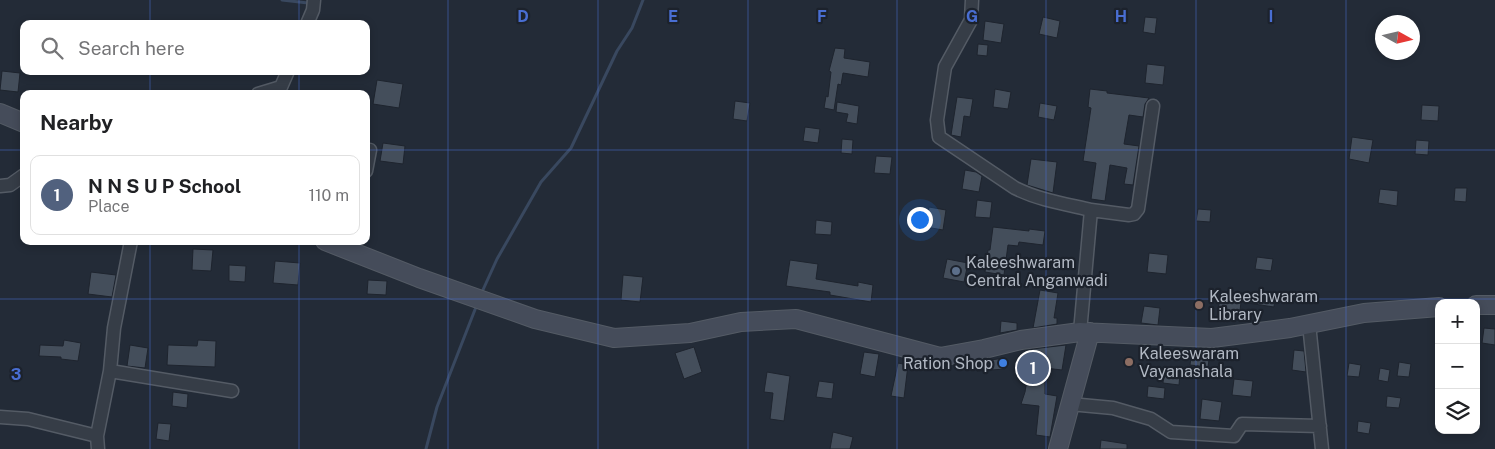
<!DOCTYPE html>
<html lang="en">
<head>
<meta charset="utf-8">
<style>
	body { margin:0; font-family:"Public Sans",sans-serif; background:#f2f2f2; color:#202124 }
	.controls { position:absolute; right:15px; bottom:15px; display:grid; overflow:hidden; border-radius:10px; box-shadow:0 2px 8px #0003 }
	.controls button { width:45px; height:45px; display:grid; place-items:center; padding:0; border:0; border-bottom:1px solid #e0e0e0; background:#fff; color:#202124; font:25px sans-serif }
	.compass { position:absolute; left:1375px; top:15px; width:45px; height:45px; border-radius:50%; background:#fff; box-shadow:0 2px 8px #0003; rotate:98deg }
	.you { position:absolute; left:919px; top:219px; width:18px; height:18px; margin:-12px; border:4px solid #fff; border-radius:50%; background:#1a73e8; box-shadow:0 0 0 8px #1a73e833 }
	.badge { display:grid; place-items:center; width:32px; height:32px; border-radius:50%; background:#51617e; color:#fff; font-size:16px; font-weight:700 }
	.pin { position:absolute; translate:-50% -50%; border:2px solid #fff; box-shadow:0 1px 5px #0006 }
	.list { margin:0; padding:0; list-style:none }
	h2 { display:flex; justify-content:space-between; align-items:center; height:65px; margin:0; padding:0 20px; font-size:21px }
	h2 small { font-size:16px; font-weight:400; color:#757577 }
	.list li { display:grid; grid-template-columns:32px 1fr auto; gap:15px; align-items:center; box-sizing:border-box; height:80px; margin:0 10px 10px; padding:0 10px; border:1px solid #e0e0e0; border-radius:10px }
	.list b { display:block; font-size:19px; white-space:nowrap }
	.list p { margin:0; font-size:16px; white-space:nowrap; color:#757577 }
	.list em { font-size:16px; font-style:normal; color:#757577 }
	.icon { flex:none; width:28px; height:28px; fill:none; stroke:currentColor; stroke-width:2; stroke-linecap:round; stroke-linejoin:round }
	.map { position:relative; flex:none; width:1495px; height:449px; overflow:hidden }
	.search { position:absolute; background:#fff; box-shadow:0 2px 8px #0003; left:20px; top:20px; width:350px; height:55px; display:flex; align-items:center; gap:12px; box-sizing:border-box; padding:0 18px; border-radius:10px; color:#757577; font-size:19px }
	.panel { position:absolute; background:#fff; box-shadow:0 2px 8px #0003; left:20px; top:90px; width:350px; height:155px; border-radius:10px }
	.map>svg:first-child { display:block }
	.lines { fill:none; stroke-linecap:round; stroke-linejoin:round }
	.stream { stroke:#39485f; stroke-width:3 }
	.building { fill:#444e5b; stroke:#1e242e }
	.street-casing { stroke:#545b65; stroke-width:15 }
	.secondary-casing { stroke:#545b65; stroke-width:20 }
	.street { stroke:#363d47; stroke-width:12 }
	.secondary { stroke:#454c5a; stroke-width:18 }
	.grid { fill:none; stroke:#496ed2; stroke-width:1; stroke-opacity:0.55 }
	.service-dot { fill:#5c6f8a; stroke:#1c222c; stroke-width:2 }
	.education-dot { fill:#8d6e63; stroke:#1c222c; stroke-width:2 }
	.shop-dot { fill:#3f7fe0; stroke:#1c222c; stroke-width:2 }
	.labels { text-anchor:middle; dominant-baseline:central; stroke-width:4.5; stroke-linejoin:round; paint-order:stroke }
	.poi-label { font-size:16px; fill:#b1b8c3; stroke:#1c222c; text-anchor:start }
	.grid-label { font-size:16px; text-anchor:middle; font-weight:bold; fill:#496ed2; stroke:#1c222c; stroke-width:4.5; stroke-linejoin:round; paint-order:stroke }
</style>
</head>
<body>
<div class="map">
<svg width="1495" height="449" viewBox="0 0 1495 449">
	<rect width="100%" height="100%" fill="#232b37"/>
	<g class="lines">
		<path class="stream" d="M282,0L308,3V0
			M482,292L497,259L541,182L571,148L617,51L632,28L643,0
			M426,449L437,407L476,307"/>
	</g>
	<path class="building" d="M1043,17L1060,21L1057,38L1039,34Z
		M1145,17L1157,18L1155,34L1143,32Z
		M985,21L1004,24L1001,43L983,40Z
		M978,44L988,45L987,56L977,55Z
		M835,48L845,49L844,58L870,62L868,77L843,73L841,85L838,84L834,110L824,108L826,96L828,97L831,72L829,71Z
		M1147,64L1165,66L1163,85L1145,83Z
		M2,71L20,73L18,92L0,90Z
		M377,80L403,84L399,108L373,104Z
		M995,89L1011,92L1008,109L993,107Z
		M1090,89L1107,91V93L1149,98L1145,104L1143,117L1129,115L1124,144L1139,146L1133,185L1124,184L1127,168L1110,165L1105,201L1091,199L1096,163L1083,161L1091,108L1088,107Z
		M957,97L973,99L970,117L964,116L961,137L951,135Z
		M735,101L750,103L747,121L733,119Z
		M837,102L859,106L857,124L846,122L848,114L836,112Z
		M1040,103L1057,106L1054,120L1038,117Z
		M1422,105L1439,106L1438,121L1421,120Z
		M805,127L820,129L818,143L803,141Z
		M1352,137L1373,140L1369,163L1349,159Z
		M842,139L853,140L852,154L841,153Z
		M1416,140L1429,141L1428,155L1415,154Z
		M383,143L405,146L403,164L380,161Z
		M876,156L892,157L890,174L874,173Z
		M1031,159L1057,162L1053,193L1027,185Z
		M965,170L976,172L982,176L979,192L962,189Z
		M1455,188H1467L1466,202L1454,201Z
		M1380,189L1398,191L1397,206L1378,203Z
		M977,200L992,202L990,218L975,217Z
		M929,207L946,210L943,230L926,227Z
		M1198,209L1211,210L1210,222L1196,221Z
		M816,220L832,222L831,235L815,234Z
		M993,227L1029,231V229L1045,231L1043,245L1019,242L1018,246L1008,245L1004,275L985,272L988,250H990Z
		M193,249L213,250L211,271L192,270Z
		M1149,253L1168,255L1166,274L1147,272Z
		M1257,257L1273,259L1271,271L1255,269Z
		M947,259L968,263L964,282L943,278Z
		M790,260L818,264L816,279L858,286V282L873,285L871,302L830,295V292L786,286Z
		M275,261L300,263L298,285L273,283Z
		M229,265L246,266L245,282L229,281Z
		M91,272L116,275L112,297L88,294Z
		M623,275L643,277L640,302L621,300Z
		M368,280L387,281L386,295L367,294Z
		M1040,290L1058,293L1054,318H1057V324L1033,328Z
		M1221,291L1258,296L1259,293L1275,295L1274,307L1241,302L1239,320L1217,317Z
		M1144,306L1160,308L1158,325L1141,323Z
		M1001,321L1017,323V330L1000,333Z
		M1484,328L1495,329V345L1482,343Z
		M64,340L81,343L78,361L61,359V357L39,356L40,345L63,346Z
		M198,340L216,341L215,367L167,365L168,345L197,346Z
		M130,345L148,348L145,368L127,366Z
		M1066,345L1062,370L1045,368V394L1057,396L1050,437L1036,435L1039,406L1021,404L1025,392L1032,349Z
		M694,347L702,372L684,379L675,353Z
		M1192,350L1210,353L1208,367L1190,365Z
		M1294,350L1304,351L1306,372L1292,370Z
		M864,352L879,354L875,377L860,374Z
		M1005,358V369L977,371L976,362Z
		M1399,362L1411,364L1409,377L1397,376Z
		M898,363L908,365L904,398L891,396Z
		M1349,363L1361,365L1359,377L1347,376Z
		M1380,368L1390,370L1388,382L1378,380Z
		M1164,371L1180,373L1179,385L1163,383Z
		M767,372L790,376L784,421L770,419L773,393L764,392Z
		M1234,379L1253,381L1251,397L1232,395Z
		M819,381L834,383L832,399L816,397Z
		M1148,386L1165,388L1164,399L1147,397Z
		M173,392L188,394L187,408L172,406Z
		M1387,396L1401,398L1399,408L1386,407Z
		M1202,399L1222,402L1219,421L1200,419Z
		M1358,421L1371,423L1369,434L1357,432Z
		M158,423L171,424L169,441L156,439Z
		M833,432L853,437L850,449H830Z
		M1101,440L1127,444V449H1100Z"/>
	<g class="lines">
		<defs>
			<path id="street" d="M972,0L971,20L945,67L937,120L939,137L1015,188C1039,200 1065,204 1091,210
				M307,24L313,10L314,0
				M258,94L281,87L288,71
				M366,171L370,150
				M0,186L10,185L24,175
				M1309,324L1322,449
				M1080,332L1091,210L1129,215L1134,214L1138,209L1153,106
				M110,371L232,391
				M1070,404L1113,408L1151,419L1171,432L1234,436L1242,424L1320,426
				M0,417L28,419L97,436
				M98,449L97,436L110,371L114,328L131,241"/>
			<path id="secondary" d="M0,113L24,123
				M325,241L419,278L535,319L614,338L690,333L741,322L796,319L940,357L984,349L1021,340L1080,332L1212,338L1290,328L1364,313L1439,307
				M1476,305H1495
				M1058,449L1090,332"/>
		</defs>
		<use href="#street" class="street-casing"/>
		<use href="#secondary" class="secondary-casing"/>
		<use href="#street" class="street"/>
		<use href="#secondary" class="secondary"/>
	</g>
	<path class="grid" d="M150,0V24M299,0V24M448,0V449M598,0V449M748,0V449M897,0V449M1046,0V449M1196,0V449M1346,0V449M150,71V94M299,71V94M0,150H24M366,150H1495M150,241V449M299,241V449M0,299H1495"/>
	<circle class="service-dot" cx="956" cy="271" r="5"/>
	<g class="education-dot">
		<circle cx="1199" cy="305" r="5"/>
		<circle cx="1129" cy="362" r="5"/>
	</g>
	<circle class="shop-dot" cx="1003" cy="363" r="5"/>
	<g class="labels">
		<g class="poi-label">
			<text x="966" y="262">Kaleeshwaram<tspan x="966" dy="18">Central Anganwadi</tspan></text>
			<text x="1209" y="296">Kaleeshwaram<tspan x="1209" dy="18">Library</tspan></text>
			<text x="1139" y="353">Kaleeswaram<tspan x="1139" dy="18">Vayanashala</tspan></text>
			<text x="993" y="363" text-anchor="end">Ration Shop</text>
		</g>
	</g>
	<g class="grid-label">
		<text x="523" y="22">D</text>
		<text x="673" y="22">E</text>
		<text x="822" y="22">F</text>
		<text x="972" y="22">G</text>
		<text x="1121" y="22">H</text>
		<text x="1271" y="22">I</text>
		<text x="16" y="380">3</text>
	</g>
</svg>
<div class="controls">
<button>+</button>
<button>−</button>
<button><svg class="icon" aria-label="layers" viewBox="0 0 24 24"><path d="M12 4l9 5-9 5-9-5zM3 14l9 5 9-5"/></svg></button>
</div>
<svg class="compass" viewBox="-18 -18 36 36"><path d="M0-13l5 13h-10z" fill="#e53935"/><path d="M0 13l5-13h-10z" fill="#757577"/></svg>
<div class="you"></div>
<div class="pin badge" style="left:1033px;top:368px">1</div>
<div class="search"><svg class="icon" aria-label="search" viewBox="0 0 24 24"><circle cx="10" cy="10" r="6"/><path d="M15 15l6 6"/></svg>Search here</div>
<section class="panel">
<h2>Nearby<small></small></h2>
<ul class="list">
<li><span class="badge">1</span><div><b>N N S U P School</b><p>Place</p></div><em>110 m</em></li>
</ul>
</section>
</div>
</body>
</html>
